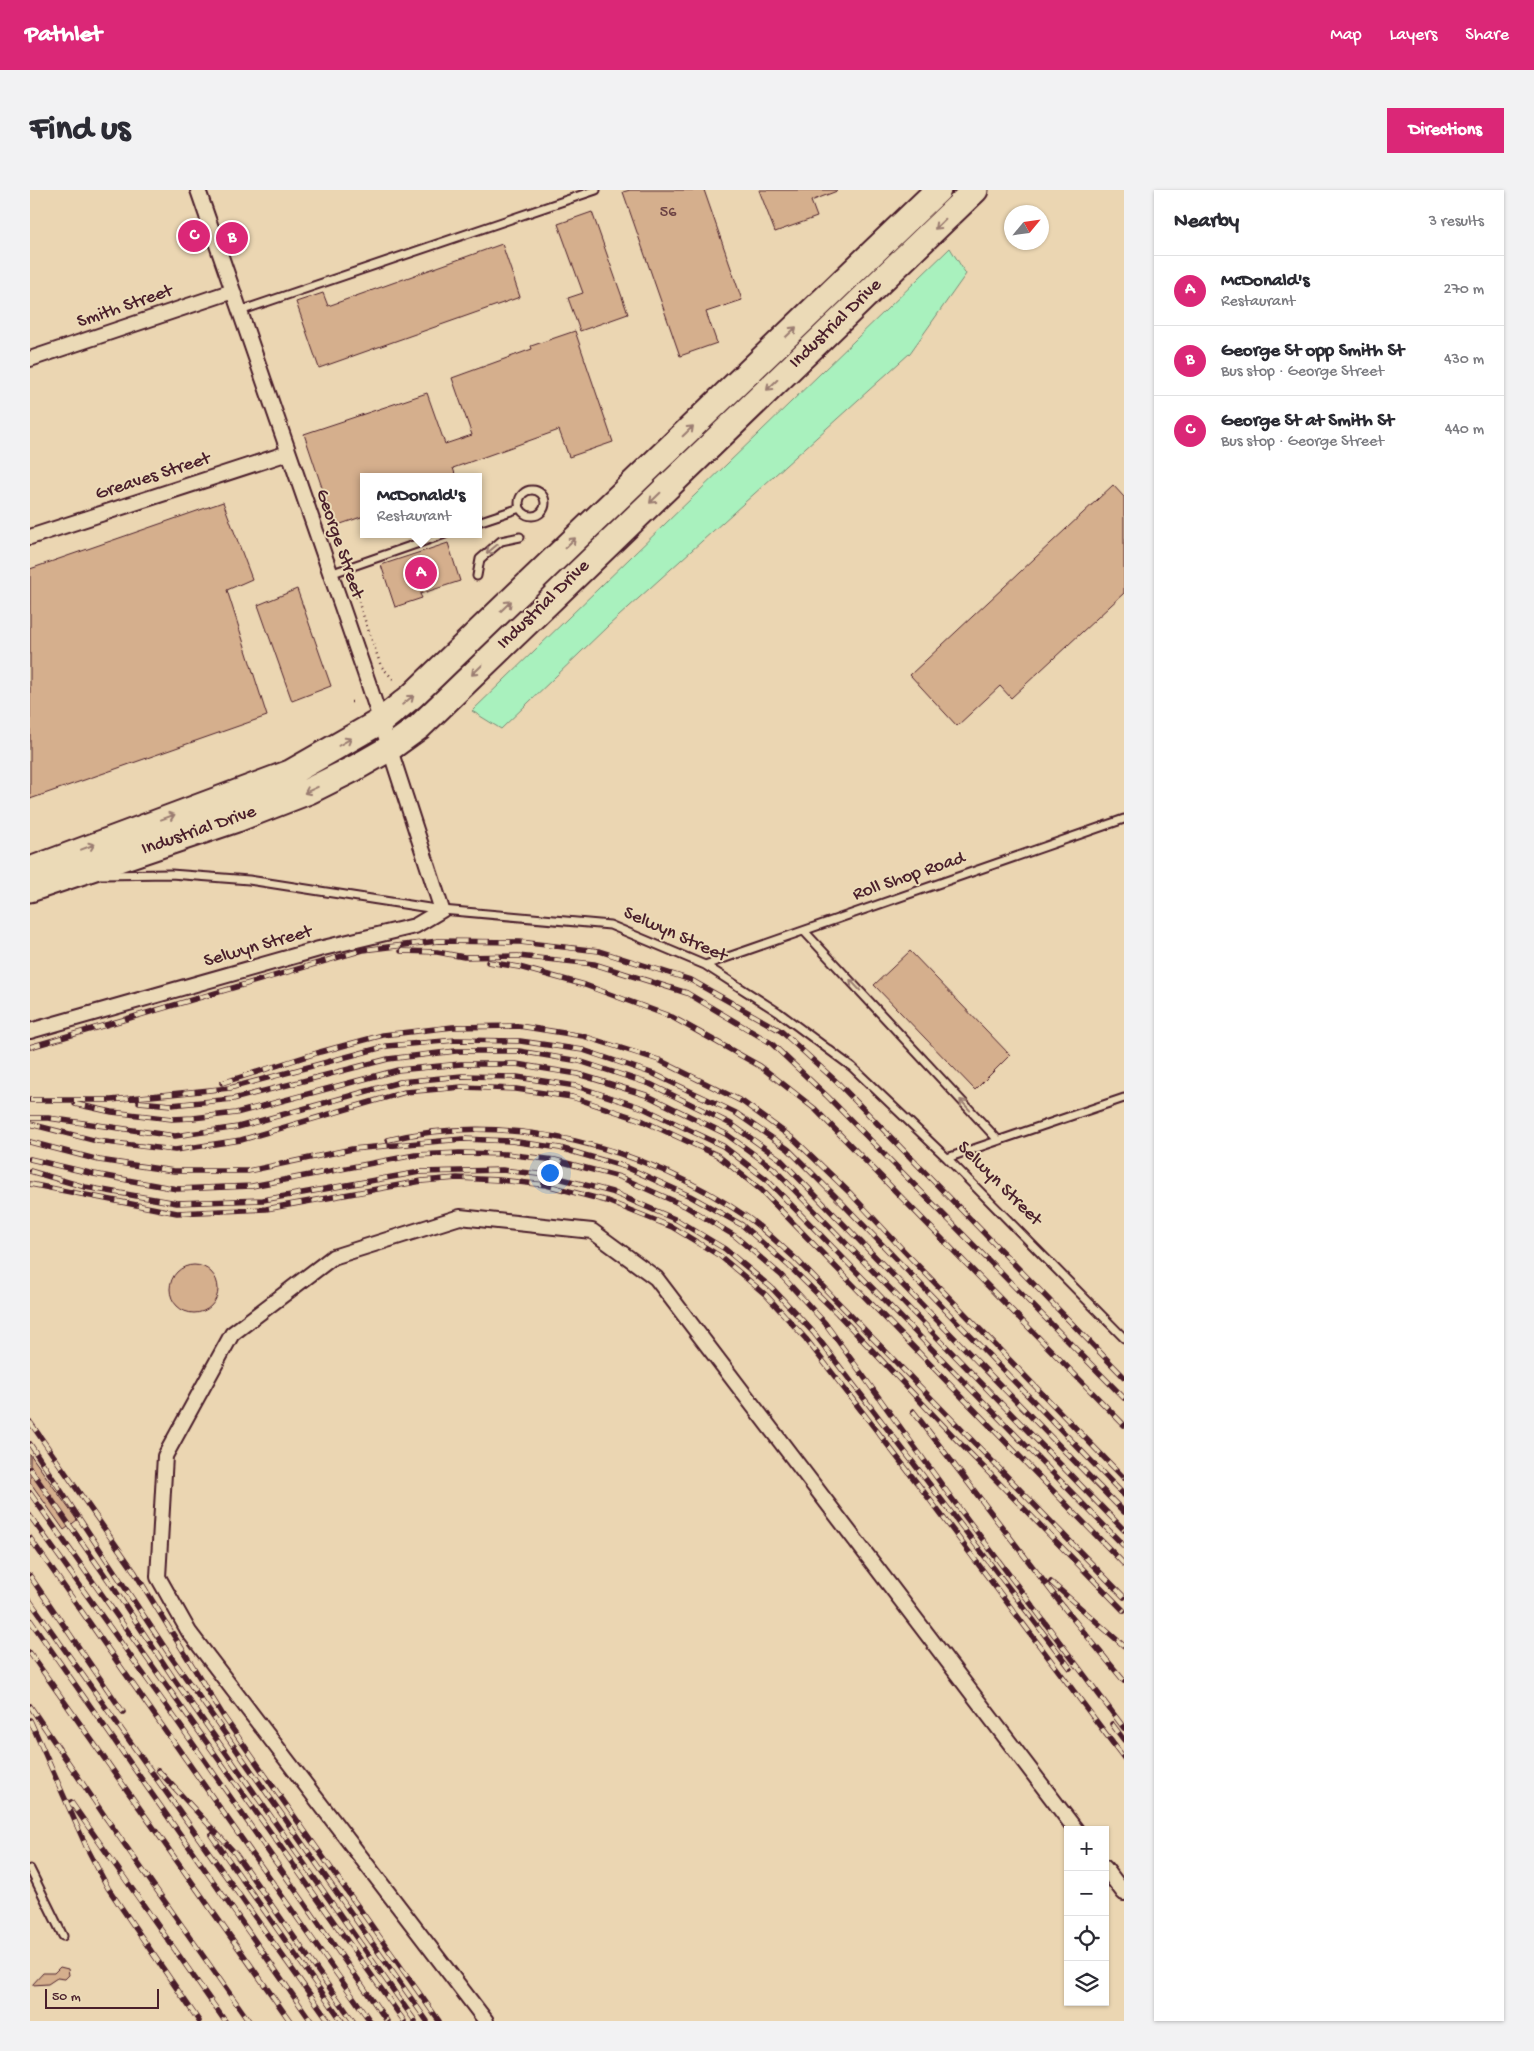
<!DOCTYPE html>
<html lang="en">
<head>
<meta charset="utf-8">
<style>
	body { margin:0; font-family:"Gochi Hand",sans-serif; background:#f2f2f3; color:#2b2b33 }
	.controls { position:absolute; right:15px; bottom:15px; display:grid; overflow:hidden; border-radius:0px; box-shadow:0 1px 4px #0004 }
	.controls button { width:45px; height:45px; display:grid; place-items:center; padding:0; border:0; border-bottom:1px solid #e1e1e2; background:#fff; color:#2b2b33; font:25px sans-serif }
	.compass { position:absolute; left:974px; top:15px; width:45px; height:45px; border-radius:50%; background:#fff; box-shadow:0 1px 4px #0004; rotate:61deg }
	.scale { position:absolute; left:15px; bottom:12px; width:114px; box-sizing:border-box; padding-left:5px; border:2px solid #4a1f2b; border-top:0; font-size:14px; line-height:18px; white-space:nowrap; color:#4a1f2b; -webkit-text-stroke:4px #ebdab7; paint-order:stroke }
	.you { position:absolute; left:519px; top:982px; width:18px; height:18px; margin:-12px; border:4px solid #fff; border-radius:50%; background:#1a73e8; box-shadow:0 0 0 8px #1a73e833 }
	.badge { display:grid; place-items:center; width:32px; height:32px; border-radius:50%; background:#db2777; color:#fff; font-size:16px; font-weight:700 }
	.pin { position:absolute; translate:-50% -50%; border:2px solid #fff; box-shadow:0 1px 5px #0006 }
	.popup { position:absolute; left:330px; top:283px; width:122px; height:65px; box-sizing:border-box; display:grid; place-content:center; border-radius:0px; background:#fff; filter:drop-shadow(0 1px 4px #0005); font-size:16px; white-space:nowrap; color:#7c7c81 }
	.popup b { font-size:19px; color:#2b2b33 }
	.popup::after { content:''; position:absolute; left:50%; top:100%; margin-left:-10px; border:10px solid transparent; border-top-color:#fff }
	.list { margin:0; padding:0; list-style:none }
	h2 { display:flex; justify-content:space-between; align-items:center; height:65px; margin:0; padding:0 20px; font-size:21px }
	h2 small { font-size:16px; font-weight:400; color:#7c7c81 }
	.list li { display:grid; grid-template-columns:32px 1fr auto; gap:15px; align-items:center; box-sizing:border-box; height:70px; padding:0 20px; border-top:1px solid #e1e1e2 }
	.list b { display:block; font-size:19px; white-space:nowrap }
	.list p { margin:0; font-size:16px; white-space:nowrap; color:#7c7c81 }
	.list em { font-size:16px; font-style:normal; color:#7c7c81 }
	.icon { flex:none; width:28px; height:28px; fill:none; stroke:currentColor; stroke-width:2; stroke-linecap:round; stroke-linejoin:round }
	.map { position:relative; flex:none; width:1094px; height:1831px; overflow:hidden; border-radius:0px }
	header { display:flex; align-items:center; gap:30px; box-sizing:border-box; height:70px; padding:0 25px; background:#db2777; color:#fff }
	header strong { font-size:24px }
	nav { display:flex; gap:28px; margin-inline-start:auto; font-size:18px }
	.intro { display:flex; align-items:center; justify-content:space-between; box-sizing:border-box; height:120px; padding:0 30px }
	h1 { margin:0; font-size:35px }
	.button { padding:12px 22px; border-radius:0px; background:#db2777; color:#fff; font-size:18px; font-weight:700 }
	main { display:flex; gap:30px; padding:0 30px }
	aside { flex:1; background:#fff; border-radius:0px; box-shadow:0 1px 4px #0004 }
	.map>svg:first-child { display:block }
	.green { fill:#a9f1be; stroke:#7a8874 }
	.building { fill:#d5af8d; stroke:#4a1f2b }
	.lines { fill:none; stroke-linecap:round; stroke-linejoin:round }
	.lane-casing { stroke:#4a1f2b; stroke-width:11 }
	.street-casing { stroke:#4a1f2b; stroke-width:18 }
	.highway-casing { stroke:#4a1f2b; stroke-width:29 }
	.path { stroke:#4a1f2b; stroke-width:2.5; stroke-dasharray:1 4; stroke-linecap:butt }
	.lane { stroke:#ebdab7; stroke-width:7 }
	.street { stroke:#ebdab7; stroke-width:14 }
	.highway { stroke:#ebdab7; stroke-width:25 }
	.rail-casing { stroke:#4a1f2b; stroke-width:5.5 }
	.rail { stroke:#ebdab7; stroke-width:4; stroke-dasharray:11; stroke-linecap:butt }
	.oneway { stroke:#9a7c71 }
	.labels { text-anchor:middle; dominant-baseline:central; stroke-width:4; stroke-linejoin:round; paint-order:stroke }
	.number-label { font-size:16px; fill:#6d4344 }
	.street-label { font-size:19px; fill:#4a1f2b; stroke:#ebdab7 }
</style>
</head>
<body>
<header>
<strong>Pathlet</strong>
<nav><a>Map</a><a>Layers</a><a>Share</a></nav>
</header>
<div class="intro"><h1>Find us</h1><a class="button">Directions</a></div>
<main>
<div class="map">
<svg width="1094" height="1831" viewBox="0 0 1094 1831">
	<rect width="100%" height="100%" fill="#ebd6b2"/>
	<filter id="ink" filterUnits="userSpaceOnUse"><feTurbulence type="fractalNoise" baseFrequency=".02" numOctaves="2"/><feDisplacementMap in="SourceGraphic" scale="10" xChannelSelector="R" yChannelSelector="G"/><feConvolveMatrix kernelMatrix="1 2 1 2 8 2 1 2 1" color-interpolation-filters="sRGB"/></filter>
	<g filter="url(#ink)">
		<path class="green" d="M920,58L936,84L880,163L578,436L471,539L442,521Z"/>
		<path class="building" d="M600,0H674L712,110L676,122L687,153L650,166L593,2Z
			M729,0H806L807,1L781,11L787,27L745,42Z
			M562,22L598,124L550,141L538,108L553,103L528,34Z
			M472,54L490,107L289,178L266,112L293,103L298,116Z
			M545,141L583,252L539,267L529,240L423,278L426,287H334V326L305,336L274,244L397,203L415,254L442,245L422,188L502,159L501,156Z
			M1083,295L1094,307V403L981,508L970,496L927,536L880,485Z
			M193,312L222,389L197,400L237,526L0,609V379Z
			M418,353L430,391L390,404L392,408L365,417L351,375Z
			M267,399L301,496L262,511L228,415Z
			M880,761L980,865L945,900L844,795Z
			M140 1099a24 24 0 1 1 48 0a24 24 0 1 1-48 0Z
			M0,1264L47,1330L34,1340L0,1292Z
			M30,1777L38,1779L39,1785L35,1789L27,1788L18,1794L2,1795L13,1783H24Z"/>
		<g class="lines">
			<defs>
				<path id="lane" d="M210,121L566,0
					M489 313a13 13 0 1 1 26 0a13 13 0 1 1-26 0Z
					M448,332L490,318
					M300,384L415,344
					M447,386L450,369L471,351L490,347
					M72,685L141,684L219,690L412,720L580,735L675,775L748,822L822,877L917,968L1094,1148
					M774,741L968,950
					M675,775L1094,629
					M917,968L1094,908
					M0,1679L33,1746"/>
				<path id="street" d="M0,169L203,101
					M0,347L258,263
					M0,841L289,759L385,736L412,720L338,492L168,0
					M1075,1678L1094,1703
					M456,1831L159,1442L128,1387L135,1266L202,1144L303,1067L430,1027L562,1041L626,1088L1046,1640"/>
				<path id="highway" d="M0,680L260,583L351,531L382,506L908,0
					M0,699L207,629L279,601L325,578L360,558L389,537L945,0"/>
			</defs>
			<use href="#lane" class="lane-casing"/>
			<use href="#street" class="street-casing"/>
			<use href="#highway" class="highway-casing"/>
			<path class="path" d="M320,388L351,476L364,490
				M321,512H326"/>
			<use href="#lane" class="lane"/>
			<use href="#street" class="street"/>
			<use href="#highway" class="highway"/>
			<defs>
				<path id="rail" d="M371,761L407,762L434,767L488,766L564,774L657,803L741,853L798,907L1094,1208
					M458,772L489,777L555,795L642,827L730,876L785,919L1094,1235
					M0,857L333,760L408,751L490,752L569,761L661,790L751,841L808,893L1094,1187
					M192,893L290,862L353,845L423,837L489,836L553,846L629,870L713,912L765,950L821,1004L874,1061L1094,1288
					M0,910H81L200,898L357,856L426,850L490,851L553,860L624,884L706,923L758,959L814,1015L1094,1305
					M109,912L141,915L203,909L358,869L426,861H489L549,871L620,894L701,934L750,969L1094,1322
					M45,914L82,922L142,929L163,928L206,923L368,880L431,874H486L548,884L616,905L696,944L743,978L1094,1340
					M0,928H18L145,946L208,937L370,892L432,886L487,887L546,896L613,918L693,956L736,989L1094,1356
					M0,934L67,951L145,960L211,950L375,902L432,897L486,899L542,907L611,930L687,965L731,1000L1094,1374
					M358,950C480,920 615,957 717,1027C734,1039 750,1055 766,1069L1094,1407
					M0,952L69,970L144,981H218L322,959L433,949L481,951L530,958L596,977L660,1006L712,1035L759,1076L807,1123L925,1248L1094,1421
					M0,969L64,984L147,999L222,996L385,965L430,963L476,964L525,970L590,987L655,1016L705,1046L751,1085L795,1133L920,1306L1094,1538
					M0,981L55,997L147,1013L233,1010L390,982L472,980L517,985L582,1002L647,1030L695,1059L742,1098L784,1143L1040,1478
					M0,994L147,1023L236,1019L392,991L427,988L469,990L516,995L577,1011L642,1037L690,1066L736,1105L776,1149L894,1302L1094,1568
					M883,1221L1035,1419L1094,1491
					M0,1232L104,1381L194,1527L409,1831
					M0,1254L139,1464L397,1831
					M0,1279L81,1394L144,1489L385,1831
					M0,1303L374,1831
					M0,1326L145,1528L357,1831
					M0,1348L340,1831
					M0,1386L93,1522
					M1021,1392L1094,1456
					M0,1411L299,1831
					M0,1430L281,1831
					M0,1463L260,1831
					M0,1516L76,1628L219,1831
					M0,1530L56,1656L78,1698L169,1831
					M1082,1534L1094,1550
					M128,1580L205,1663L323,1831
					M41,1612L195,1831
					M181,1645L312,1831"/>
			</defs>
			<use href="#rail" class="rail-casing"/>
			<use href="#rail" class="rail"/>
		</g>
		<defs><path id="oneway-shaft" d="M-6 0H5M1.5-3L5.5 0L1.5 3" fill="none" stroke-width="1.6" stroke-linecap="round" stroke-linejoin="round" transform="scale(1.25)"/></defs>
		<g class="oneway">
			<use href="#oneway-shaft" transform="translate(910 34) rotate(136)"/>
			<use href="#oneway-shaft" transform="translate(761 142) rotate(-44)"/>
			<use href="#oneway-shaft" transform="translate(742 195) rotate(136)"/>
			<use href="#oneway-shaft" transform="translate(658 241) rotate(-44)"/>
			<use href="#oneway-shaft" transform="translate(625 308) rotate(136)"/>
			<use href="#oneway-shaft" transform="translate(540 353) rotate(-44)"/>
			<use href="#oneway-shaft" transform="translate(462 359) rotate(140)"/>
			<use href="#oneway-shaft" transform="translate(476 416) rotate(-44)"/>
			<use href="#oneway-shaft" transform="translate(447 480) rotate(136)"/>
			<use href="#oneway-shaft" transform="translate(378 510) rotate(-39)"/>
			<use href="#oneway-shaft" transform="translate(315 552) rotate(-30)"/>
			<use href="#oneway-shaft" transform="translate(281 600) rotate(155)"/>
			<use href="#oneway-shaft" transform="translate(138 627) rotate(-20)"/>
			<use href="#oneway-shaft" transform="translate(58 657) rotate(-21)"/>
			<use href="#oneway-shaft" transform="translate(825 795) rotate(-133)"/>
			<use href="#oneway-shaft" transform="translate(935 915) rotate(-133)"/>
		</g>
	</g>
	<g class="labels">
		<g class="number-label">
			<text x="638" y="23">56</text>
		</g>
		<g class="street-label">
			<text transform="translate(95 117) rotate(-19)">Smith Street</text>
			<text transform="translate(806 134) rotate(-44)">Industrial Drive</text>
			<text transform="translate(123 287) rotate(-18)">Greaves Street</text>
			<text transform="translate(309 354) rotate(71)">George Street</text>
			<text transform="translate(514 415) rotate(-44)">Industrial Drive</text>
			<text transform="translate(169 641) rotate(-19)">Industrial Drive</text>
			<text transform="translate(879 687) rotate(-19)">Roll Shop Road</text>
			<text transform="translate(645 745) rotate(24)">Selwyn Street</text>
			<text transform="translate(228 757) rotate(-16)">Selwyn Street</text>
			<text transform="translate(969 994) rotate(45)">Selwyn Street</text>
		</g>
	</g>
</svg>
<div class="controls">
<button>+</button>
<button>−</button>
<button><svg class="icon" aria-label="locate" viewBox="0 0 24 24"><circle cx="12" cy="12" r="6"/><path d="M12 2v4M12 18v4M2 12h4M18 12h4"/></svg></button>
<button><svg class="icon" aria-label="layers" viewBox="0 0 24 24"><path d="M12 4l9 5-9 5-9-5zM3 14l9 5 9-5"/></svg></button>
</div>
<svg class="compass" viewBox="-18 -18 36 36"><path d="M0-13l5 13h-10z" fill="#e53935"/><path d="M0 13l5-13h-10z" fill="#7c7c81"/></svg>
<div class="scale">50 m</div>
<div class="you"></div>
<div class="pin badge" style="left:391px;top:383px">A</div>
<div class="popup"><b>McDonald's</b>Restaurant</div>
<div class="pin badge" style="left:202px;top:48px">B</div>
<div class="pin badge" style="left:164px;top:46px">C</div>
</div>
<aside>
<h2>Nearby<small>3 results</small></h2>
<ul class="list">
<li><span class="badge">A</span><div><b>McDonald's</b><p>Restaurant</p></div><em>270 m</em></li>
<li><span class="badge">B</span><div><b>George St opp Smith St</b><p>Bus stop · George Street</p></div><em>430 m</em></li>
<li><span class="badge">C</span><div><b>George St at Smith St</b><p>Bus stop · George Street</p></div><em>440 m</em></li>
</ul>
</aside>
</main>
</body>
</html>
